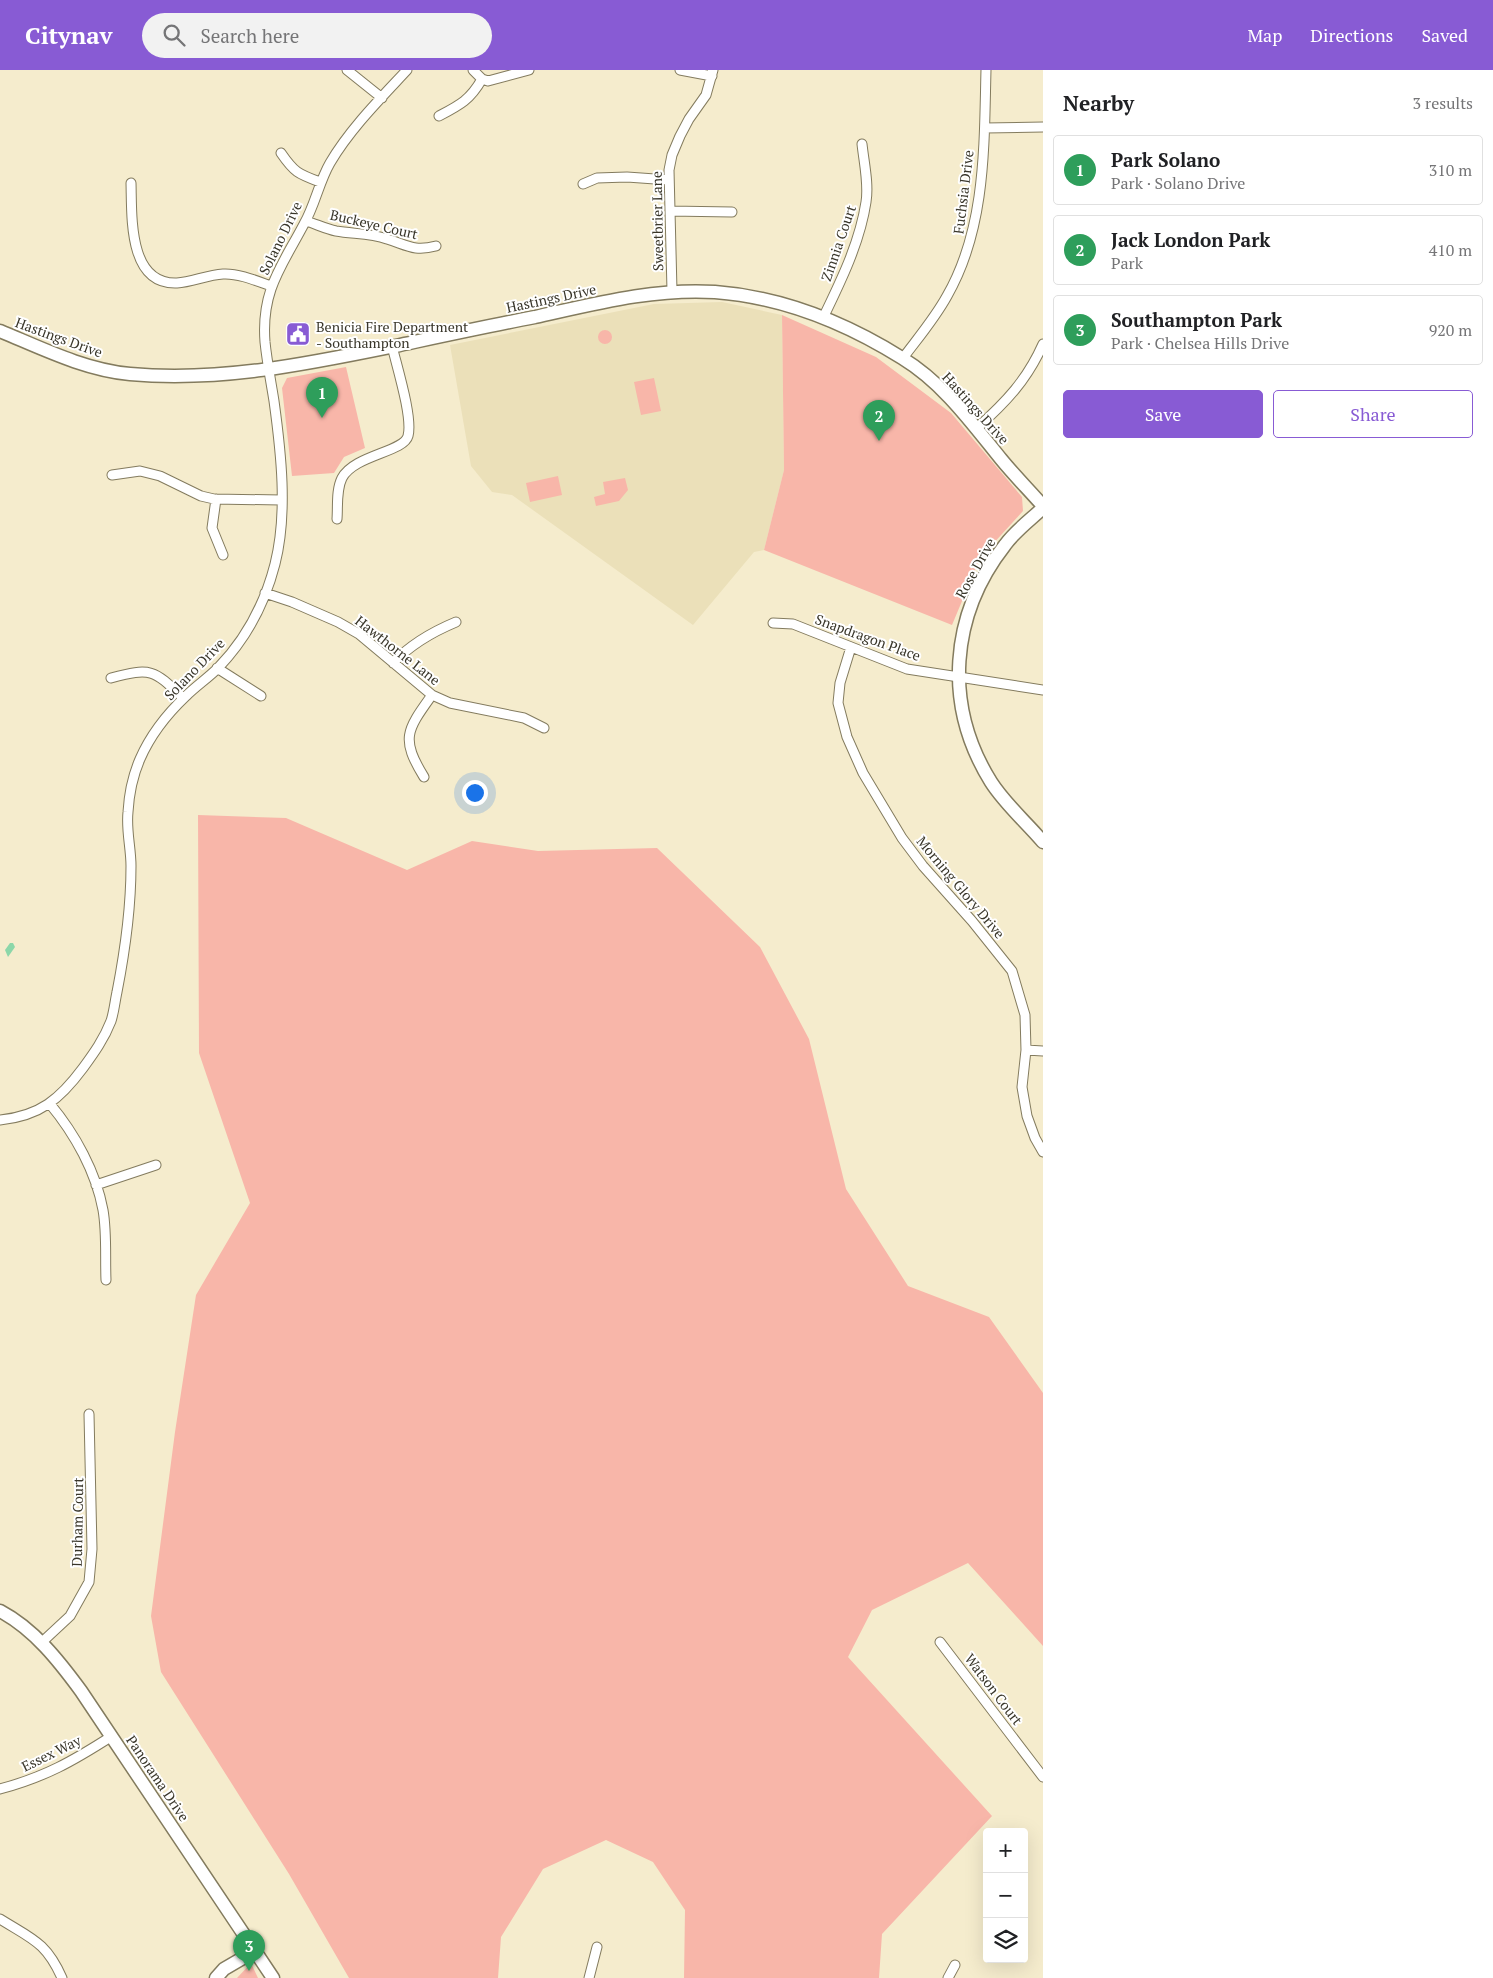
<!DOCTYPE html>
<html lang="en">
<head>
<meta charset="utf-8">
<style>
	body { margin:0; font-family:"PT Serif",serif; background:#f2f2f2; color:#202124 }
	.controls { position:absolute; right:15px; bottom:15px; display:grid; overflow:hidden; border-radius:5px; box-shadow:0 5px 20px #0002 }
	.controls button { width:45px; height:45px; display:grid; place-items:center; padding:0; border:0; border-bottom:1px solid #e0e0e0; background:#fff; color:#202124; font:25px sans-serif }
	.you { position:absolute; left:474px; top:722px; width:18px; height:18px; margin:-12px; border:4px solid #fff; border-radius:50%; background:#1a73e8; box-shadow:0 0 0 8px #1a73e833 }
	.badge { display:grid; place-items:center; width:32px; height:32px; border-radius:50%; background:#885bd4; color:#fff; font-size:16px; font-weight:700 }
	.pin { position:absolute; translate:-50% -41px; filter:drop-shadow(0 1px 2px #0008) }
	.pin::after { content:''; position:absolute; top:26px; width:18px; height:15px; background:inherit; clip-path:polygon(0 0,100% 0,50% 100%) }
	.list { margin:0; padding:0; list-style:none }
	h2 { display:flex; justify-content:space-between; align-items:center; height:65px; margin:0; padding:0 20px; font-size:21px }
	h2 small { font-size:16px; font-weight:400; color:#757577 }
	.list li { display:grid; grid-template-columns:32px 1fr auto; gap:15px; align-items:center; box-sizing:border-box; height:70px; margin:0 10px 10px; padding:0 10px; border:1px solid #e0e0e0; border-radius:5px }
	.list b { display:block; font-size:19px; white-space:nowrap }
	.list p { margin:0; font-size:16px; white-space:nowrap; color:#757577 }
	.list em { font-size:16px; font-style:normal; color:#757577 }
	.actions { display:flex; gap:10px; padding:15px 20px }
	.actions a { flex:1; padding:11px 0; border:1px solid #885bd4; border-radius:5px; text-align:center; font-size:18px; color:#885bd4 }
	.actions .main { background:#885bd4; color:#fff }
	.icon { flex:none; width:28px; height:28px; fill:none; stroke:currentColor; stroke-width:2; stroke-linecap:round; stroke-linejoin:round }
	.map { position:relative; flex:none; width:1043px; height:1908px; overflow:hidden }
	header { display:flex; align-items:center; gap:30px; box-sizing:border-box; height:70px; padding:0 25px; background:#885bd4; color:#fff }
	header strong { font-size:24px }
	nav { display:flex; gap:28px; margin-inline-start:auto; font-size:18px }
	.search { width:350px; height:45px; background:#f2f2f2; display:flex; align-items:center; gap:12px; box-sizing:border-box; padding:0 18px; border-radius:28px; color:#757577; font-size:19px }
	main { display:flex }
	aside { flex:1; background:#fff }
	.map>svg:first-child { display:block }
	.built { fill:#ebe0b9 }
	.green { fill:#f8b6a9 }
	.water { fill:#8cd7a9 }
	.lines { fill:none; stroke-linecap:round; stroke-linejoin:round }
	.street-casing { stroke:#837b5e; stroke-width:11 }
	.secondary-casing { stroke:#837b5e; stroke-width:15 }
	.street { stroke:#fff; stroke-width:9 }
	.secondary { stroke:#fff; stroke-width:12 }
	.labels { text-anchor:middle; dominant-baseline:central; stroke-width:4; stroke-linejoin:round; paint-order:stroke }
	.street-label { font-size:14px; fill:#39362a; stroke:#fff }
	.poi-label { font-size:14px; fill:#39362a; stroke:#fff; text-anchor:start }
</style>
</head>
<body>
<header>
<strong>Citynav</strong>
<div class="search"><svg class="icon" aria-label="search" viewBox="0 0 24 24"><circle cx="10" cy="10" r="6"/><path d="M15 15l6 6"/></svg>Search here</div>
<nav><a>Map</a><a>Directions</a><a>Saved</a></nav>
</header>
<main>
<div class="map">
<svg width="1043" height="1908" viewBox="0 0 1043 1908">
	<rect width="100%" height="100%" fill="#f5eccd"/>
	<path class="built" d="M722,232L782,245L784,400L764,480L754,482L693,555L512,425L492,422L471,396L450,275L654,234Z"/>
	<path class="green" d="M782,245L876,287L951,343L1022,427L1023,441L980,488L952,555L764,480L784,400Z
		M598 267a7 7 0 1 1 14 0a7 7 0 1 1-14 0Z
		M346,297L365,378L344,387L334,403L292,406L282,318L287,308Z
		M654,308L661,341L641,345L634,312Z
		M558,406L562,425L530,432L526,413Z
		M625,408L628,420L619,431L596,436L594,427L605,424L603,412Z
		M198,745L286,748L407,800L472,771L538,781L657,778L760,877L809,969L846,1119L908,1216L989,1247L1043,1323V1576L968,1493L872,1540L848,1587L992,1746L882,1864L879,1908H684L685,1840L653,1792L606,1770L543,1799L501,1867L498,1908H349L289,1804L161,1602L151,1546L175,1362L196,1225L250,1133L199,983Z
		M251,1893L258,1908H237Z"/>
	<path class="water" d="M10,873H13L15,877L8,887L5,880Z"/>
	<g class="lines">
		<defs>
			<path id="street" d="M347,0L382,28
				M473,0L482,9L488,11L529,0
				M680,0L712,6
				M439,46C460,35 470,30 482,9
				M985,58L1043,57
				M281,83C294,102 298,104 320,112
				M131,113C132,146 128,215 177,213C192,212 207,205 223,204C238,203 257,211 271,216
				M583,114L597,108L627,107L669,110
				M670,141L732,142
				M306,151C316,154 326,159 336,161C353,164 371,163 387,169C407,175 414,182 436,176
				M672,221L669,100L672,85L680,66L689,49L706,25L713,0
				M823,248C841,211 860,172 866,132C869,114 864,93 862,74
				M903,288C918,268 935,248 947,226C986,158 984,77 986,0
				M977,358C1006,332 1027,310 1043,274
				M112,405L140,401L160,406L201,426L214,429L281,430
				M216,429L212,458L223,485
				M337,449C338,436 336,420 342,408C354,385 404,382 408,366C413,348 397,297 392,276
				M265,523L292,532L338,552L359,564L432,625L450,633L524,648L544,658
				M773,553L793,554L907,599L1043,620
				M851,577L840,613L838,633L847,667L863,703L902,768L923,796L972,851L1012,901L1025,945L1026,980L1022,1017L1027,1046L1035,1068L1043,1082
				M393,593C411,574 432,562 456,552
				M217,598L261,626
				M111,608C152,597 154,600 183,628
				M424,707C400,668 407,660 432,625
				M1026,980L1043,981
				M50,1034C75,1064 96,1102 103,1140C107,1163 105,1187 106,1210
				M0,1050C40,1046 60,1029 83,998C94,983 104,969 111,951C114,942 115,931 117,922C125,881 131,838 131,796C131,778 126,760 128,742C129,725 133,705 140,689C150,666 168,643 186,626C196,616 208,608 218,598C246,569 265,533 275,494C288,443 281,382 274,331C271,312 267,292 265,272C261,220 282,196 304,154C315,135 319,112 330,93C350,59 380,29 407,0
				M96,1115L156,1095
				M940,1572L1043,1707
				M41,1573L70,1546L89,1512L92,1479L89,1344
				M0,1719C45,1707 73,1691 112,1666
				M0,1849C32,1869 46,1872 62,1908
				M589,1908L597,1877
				M948,1908L955,1895"/>
			<path id="secondary" d="M0,261C41,278 85,300 130,304C220,312 307,294 395,276C442,266 488,256 535,247C594,234 654,218 715,222C781,227 846,253 902,288C943,313 971,352 1001,389C1014,405 1029,420 1043,436
				M1043,438C1030,450 1015,461 1005,475C950,545 943,635 991,712C1005,734 1026,752 1043,772
				M0,1541C34,1559 59,1591 81,1621L273,1908
				M216,1908L224,1899L255,1881"/>
		</defs>
		<use href="#street" class="street-casing"/>
		<use href="#secondary" class="secondary-casing"/>
		<use href="#street" class="street"/>
		<use href="#secondary" class="secondary"/>
	</g>
	<defs>
		<symbol id="civic-square" viewBox="-11 -11 22 22"><rect x="-9" y="-9" width="18" height="18" rx="4" fill="#885bd4" stroke="#fff"/><path d="M-.6-6.5H3V-4.5H.6V-3L4-1V1h2V6H-6V1h2V-1L-.6-3ZM-1.2 2.5V6h2.4V2.5Z" fill="#fff"/></symbol>
	</defs>
	<g fill-rule="evenodd">
		<use href="#civic-square" x="284" y="250" width="28" height="28"/>
	</g>
	<g class="labels">
		<g class="street-label">
			<text transform="translate(963 122) rotate(-83)">Fuchsia Drive</text>
			<text transform="translate(657 151) rotate(-91)">Sweetbrier Lane</text>
			<text transform="translate(374 154) rotate(13)">Buckeye Court</text>
			<text transform="translate(280 168) rotate(-64)">Solano Drive</text>
			<text transform="translate(838 173) rotate(-71)">Zinnia Court</text>
			<text transform="translate(551 228) rotate(-12)">Hastings Drive</text>
			<text transform="translate(59 267) rotate(20)">Hastings Drive</text>
			<text transform="translate(976 338) rotate(48)">Hastings Drive</text>
			<text transform="translate(975 498) rotate(-61)">Rose Drive</text>
			<text transform="translate(868 567) rotate(20)">Snapdragon Place</text>
			<text transform="translate(398 580) rotate(38)">Hawthorne Lane</text>
			<text transform="translate(194 599) rotate(-46)">Solano Drive</text>
			<text transform="translate(961 817) rotate(50)">Morning Glory Drive</text>
			<text transform="translate(77 1452) rotate(-89)">Durham Court</text>
			<text transform="translate(994 1619) rotate(53)">Watson Court</text>
			<text transform="translate(51 1683) rotate(-26)">Essex Way</text>
			<text transform="translate(158 1708) rotate(56)">Panorama Drive</text>
		</g>
		<g class="poi-label">
			<text x="316" y="256">Benicia Fire Department<tspan x="316" dy="16">- Southampton</tspan></text>
		</g>
	</g>
</svg>
<div class="controls">
<button>+</button>
<button>−</button>
<button><svg class="icon" aria-label="layers" viewBox="0 0 24 24"><path d="M12 4l9 5-9 5-9-5zM3 14l9 5 9-5"/></svg></button>
</div>
<div class="you"></div>
<div class="pin badge" style="left:322px;top:348px;background:#2e9e5b">1</div>
<div class="pin badge" style="left:879px;top:371px;background:#2e9e5b">2</div>
<div class="pin badge" style="left:249px;top:1901px;background:#2e9e5b">3</div>
</div>
<aside>
<h2>Nearby<small>3 results</small></h2>
<ul class="list">
<li><span class="badge" style="background:#2e9e5b">1</span><div><b>Park Solano</b><p>Park · Solano Drive</p></div><em>310 m</em></li>
<li><span class="badge" style="background:#2e9e5b">2</span><div><b>Jack London Park</b><p>Park</p></div><em>410 m</em></li>
<li><span class="badge" style="background:#2e9e5b">3</span><div><b>Southampton Park</b><p>Park · Chelsea Hills Drive</p></div><em>920 m</em></li>
</ul>
<div class="actions"><a class="main">Save</a><a>Share</a></div>
</aside>
</main>
</body>
</html>
